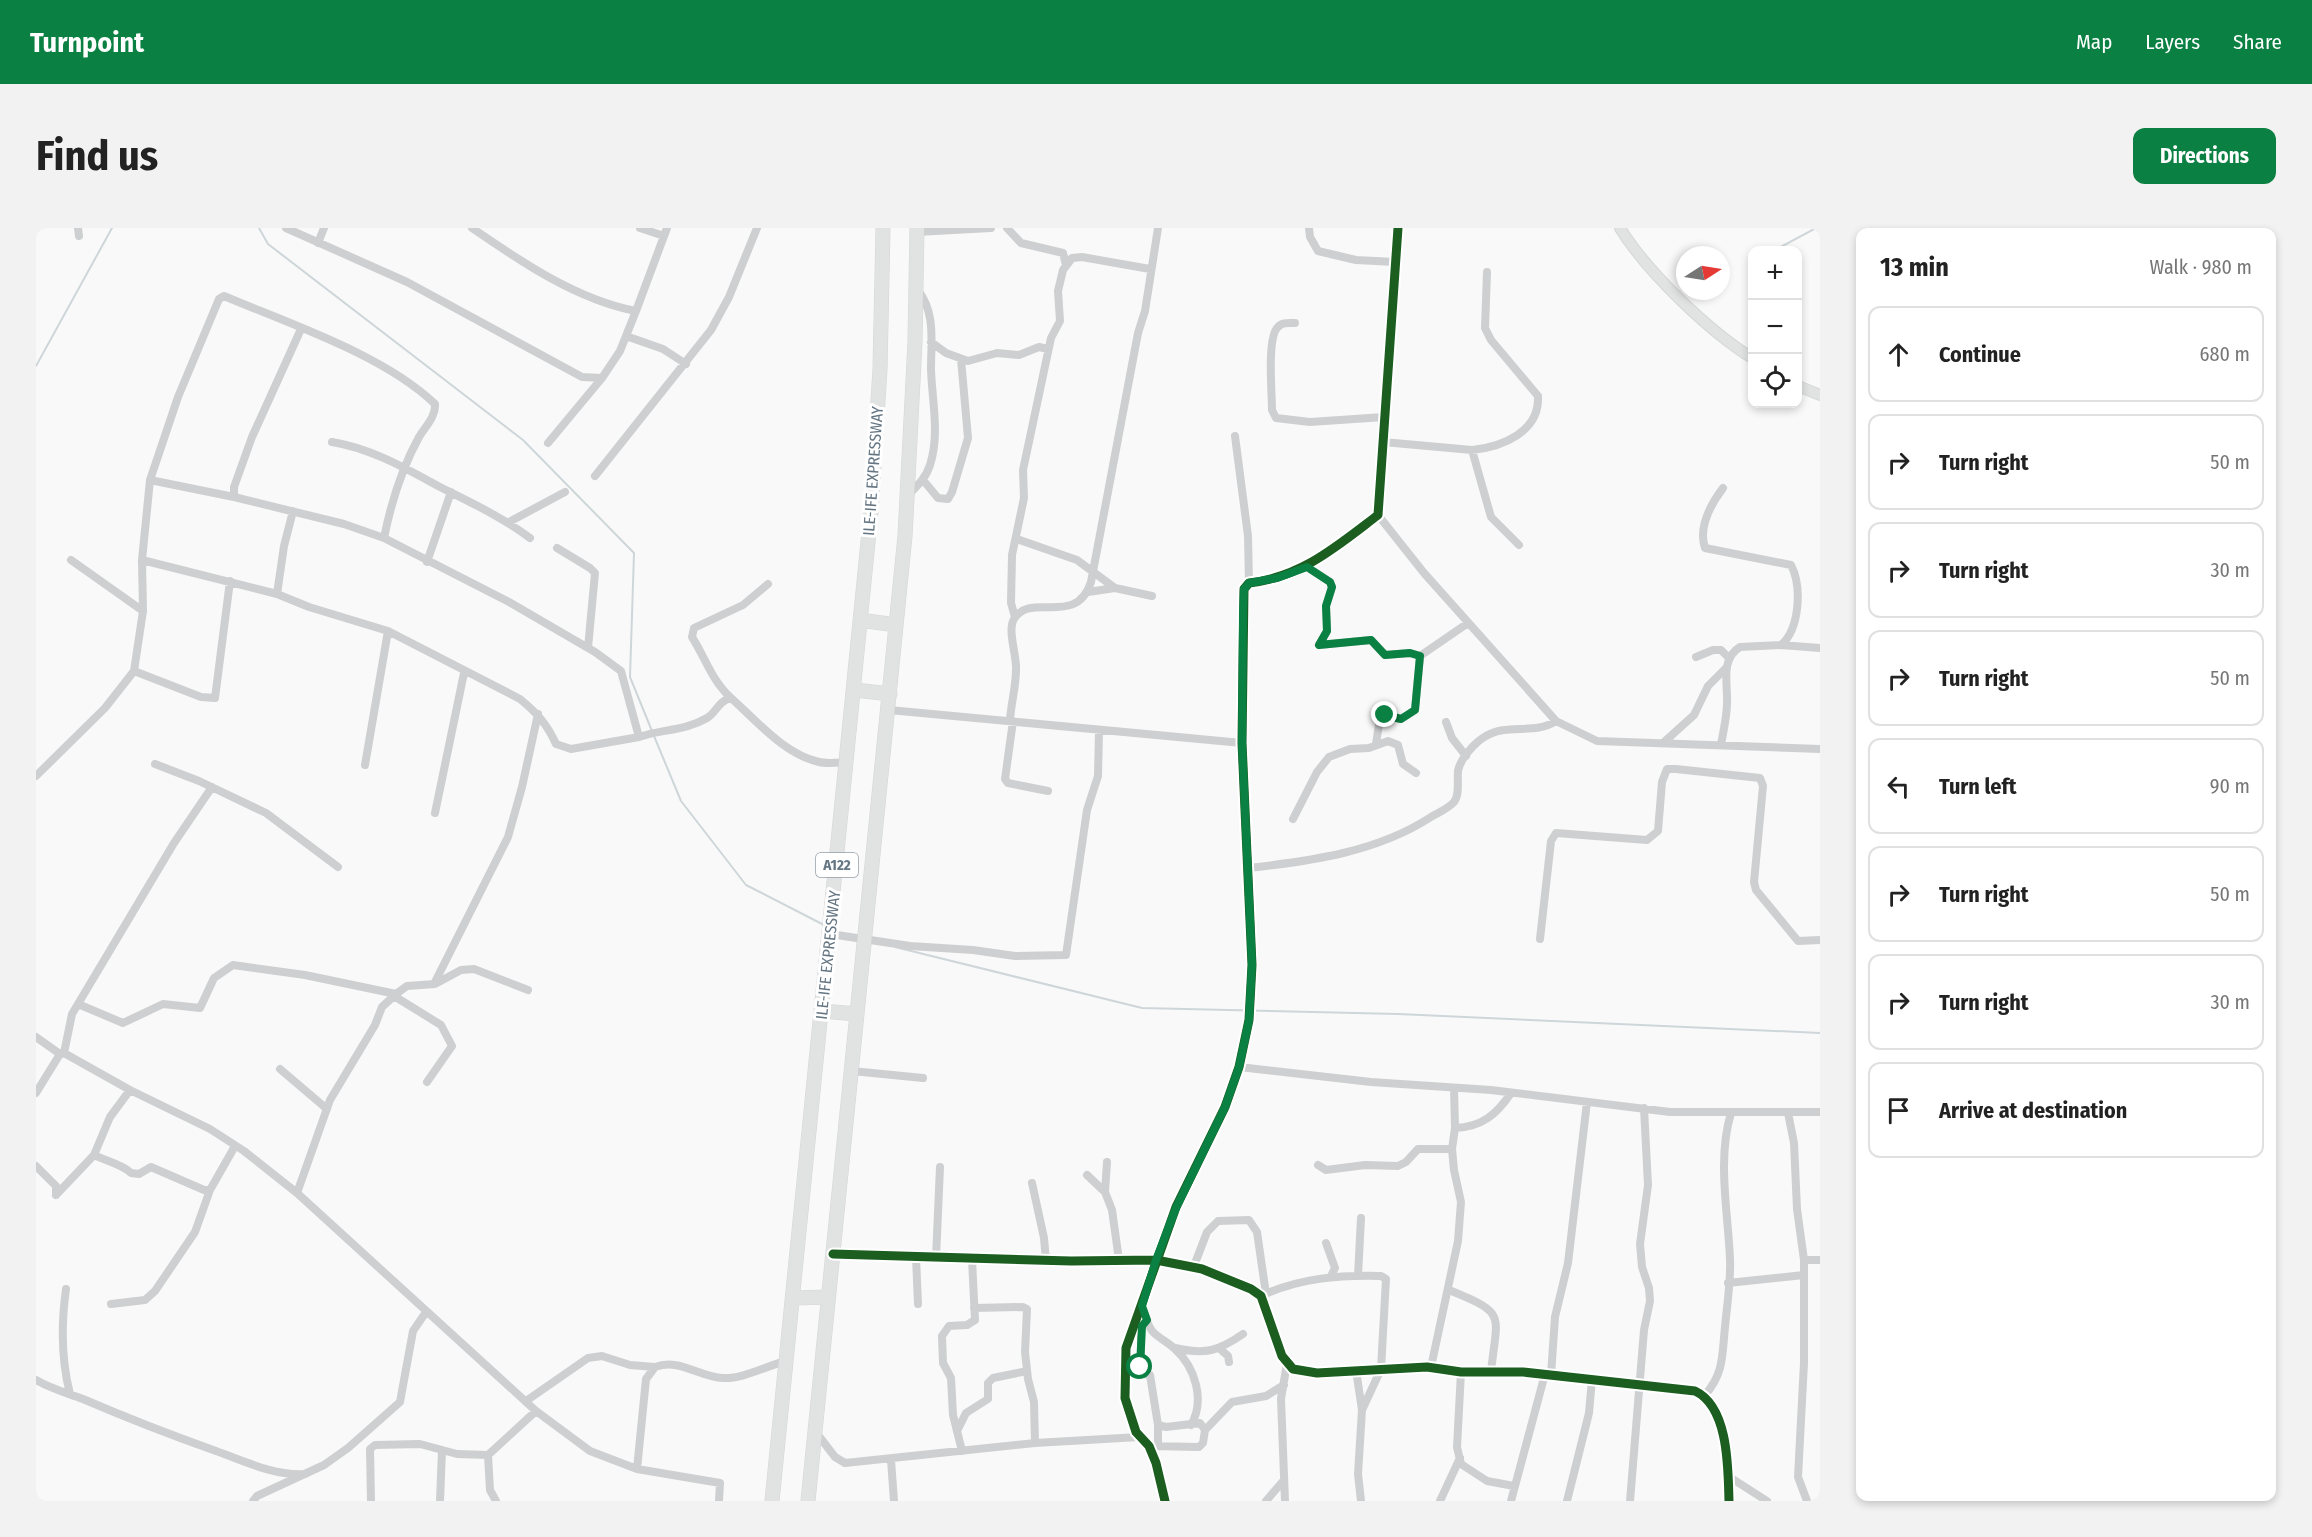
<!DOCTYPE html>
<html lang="en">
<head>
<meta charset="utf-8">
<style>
	body { margin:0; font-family:"Fira Sans Condensed",sans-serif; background:#f2f2f2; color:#222 }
	.controls { position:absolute; right:18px; top:18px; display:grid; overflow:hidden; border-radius:12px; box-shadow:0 3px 9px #0003 }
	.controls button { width:54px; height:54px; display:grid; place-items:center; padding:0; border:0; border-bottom:2px solid #e0e0e0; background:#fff; color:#222; font:30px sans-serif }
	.compass { position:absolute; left:1640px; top:18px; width:54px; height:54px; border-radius:50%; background:#fff; box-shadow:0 3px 9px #0003; rotate:78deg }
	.stop { position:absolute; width:18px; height:18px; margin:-14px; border:4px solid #0b8043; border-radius:50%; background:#fff }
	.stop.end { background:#0b8043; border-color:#fff; box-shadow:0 2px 6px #0008 }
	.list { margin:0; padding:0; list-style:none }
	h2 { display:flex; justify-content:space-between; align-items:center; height:78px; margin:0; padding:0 24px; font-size:26px }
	h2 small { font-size:20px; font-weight:400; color:#767676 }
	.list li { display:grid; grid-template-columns:39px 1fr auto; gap:18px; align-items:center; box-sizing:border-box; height:96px; margin:0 12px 12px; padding:0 12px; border:2px solid #e0e0e0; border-radius:12px }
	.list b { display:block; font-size:22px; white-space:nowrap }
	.list em { font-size:20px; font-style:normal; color:#767676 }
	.icon { flex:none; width:33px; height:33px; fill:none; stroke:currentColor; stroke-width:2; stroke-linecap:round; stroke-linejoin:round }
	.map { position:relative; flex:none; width:1784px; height:1273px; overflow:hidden; border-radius:12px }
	header { display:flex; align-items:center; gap:36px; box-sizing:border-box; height:84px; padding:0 30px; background:#0b8043; color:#fff }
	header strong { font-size:28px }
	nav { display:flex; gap:33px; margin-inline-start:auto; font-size:21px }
	.intro { display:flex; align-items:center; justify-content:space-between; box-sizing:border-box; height:144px; padding:0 36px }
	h1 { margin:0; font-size:42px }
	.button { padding:15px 27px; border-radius:12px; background:#0b8043; color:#fff; font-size:21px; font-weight:700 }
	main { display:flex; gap:36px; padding:0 36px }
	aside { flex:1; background:#fff; border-radius:12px; box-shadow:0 3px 9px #0003 }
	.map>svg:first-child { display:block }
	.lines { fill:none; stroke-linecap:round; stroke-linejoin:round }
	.stream { stroke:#ced6d9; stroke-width:2 }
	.secondary-casing { stroke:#d5d6d7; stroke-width:12 }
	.highway-casing { stroke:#d5d6d6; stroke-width:15 }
	.street { stroke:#cecfd0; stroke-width:8 }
	.secondary { stroke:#e1e2e2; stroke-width:10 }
	.highway { stroke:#e1e2e2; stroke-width:14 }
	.cycleway-casing { stroke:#fff; stroke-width:13 }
	.cycleway { stroke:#1b5e20; stroke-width:9 }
	.route { stroke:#0b8043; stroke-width:8 }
	.labels { text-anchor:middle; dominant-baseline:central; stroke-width:6; stroke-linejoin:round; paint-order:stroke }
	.shield { fill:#fff; stroke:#939fa8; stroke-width:1.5 }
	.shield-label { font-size:15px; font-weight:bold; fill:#657683 }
	.street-label { font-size:16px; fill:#657683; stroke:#fff }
</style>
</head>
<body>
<header>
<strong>Turnpoint</strong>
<nav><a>Map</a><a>Layers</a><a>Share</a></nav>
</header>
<div class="intro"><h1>Find us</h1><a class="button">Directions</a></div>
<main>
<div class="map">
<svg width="1784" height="1273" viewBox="0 0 1784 1273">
	<rect width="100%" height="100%" fill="#f9f9f9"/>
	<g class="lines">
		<path class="stream" d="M223,0L232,16L487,212L598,325L594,449L616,503
			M1739,22L1780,0
			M1715,35H1716
			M0,138L76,0
			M618,508L645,573L710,657L788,697
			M859,719L1106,780L1362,786L1784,805"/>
		<defs>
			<path id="secondary" d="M1584,0C1611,44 1673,103 1716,130
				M1762,158L1784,167"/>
			<path id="highway" d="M824,392L860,397
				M819,462L854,466
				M786,783L821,786
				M757,1070L792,1069
				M736,1273L835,284L844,141L847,0
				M772,1273L869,308L879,114L881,0"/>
		</defs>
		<use href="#secondary" class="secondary-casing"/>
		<use href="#highway" class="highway-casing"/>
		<path class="street" d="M42,0L43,8
			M250,0L371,54L546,149L566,150
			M436,0C484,33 541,72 600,83L631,0
			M604,0L628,8
			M971,0L985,15L1027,25L1030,37
			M1273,0L1274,9L1282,23L1320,32L1359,34
			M881,4L955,0
			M282,15L288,0
			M1259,95C1252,95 1246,94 1241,100C1231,112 1236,165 1236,182L1240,190L1274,194L1348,189
			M265,101L216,209L198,259V269L308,296L348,310L473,374L559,424L585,443L603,509C626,501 649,503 671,490C681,484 682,473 695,470C721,493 748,526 783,534C791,536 802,534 811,535
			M590,108L627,121L650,136
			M895,114L910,125L932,133L961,125L983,127L1003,119L1012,121
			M1199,208L1212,308L1213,355
			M296,214C334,220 369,240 402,258C434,274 466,289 494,310
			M1347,214L1436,222C1466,219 1504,204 1502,168L1455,112L1449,100L1451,44
			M512,215L566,150L584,123L600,83
			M1436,222L1455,289L1483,317
			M559,248L675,102L693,69L721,0
			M114,252L198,269
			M887,252L902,270L912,271L916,264L932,210L925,131
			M1687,260C1675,276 1662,299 1669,320L1755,337C1766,358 1764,401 1745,417
			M872,267C881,258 890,250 894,237C904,206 896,173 895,141C895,113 900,84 881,61
			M257,283L248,318L241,366L273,379L352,403L484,471C501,485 511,496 520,516L535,521L603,509
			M1342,287L1388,345L1520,493L1561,513L1784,521
			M473,294L529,264
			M981,311L1041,332L1079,360L1116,368
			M521,320L554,340L559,345L552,420
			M35,332L107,383
			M106,332L241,366
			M391,334L415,264
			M1271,339L1294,354L1296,359L1290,378L1291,403L1283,417
			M1052,364L1079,360
			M979,389L975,375L976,327L988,270L987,242L1015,110L1024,93L1022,63L1027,42L1036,30L1046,29L1114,41
			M1283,417L1335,412L1349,427L1374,425L1384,428
			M1660,429L1677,422H1685L1693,430
			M98,443L165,469L179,470L194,353
			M695,470C676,453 670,431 656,409L658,400L707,377L732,356
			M853,482L1206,515
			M974,492C975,476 980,458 980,442C981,427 971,403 978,391C995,363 1040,400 1055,354L1102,105L1109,83L1122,0
			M977,493L969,551L972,555L1012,563
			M1410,494L1416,510L1430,528
			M1627,515L1658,487L1672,458L1690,440
			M1340,516L1344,490L1349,487L1365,491L1379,482L1384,428L1432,395
			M1685,517C1687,504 1691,489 1691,475C1692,456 1684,431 1704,419L1745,417L1784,420
			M119,536L163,553L230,585L302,639
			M329,537L352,403
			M0,548L69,480L98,443L107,383L106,332L114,252L142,169L183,71L188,68C254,96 348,127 399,176C400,189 389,199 383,209C366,240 355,275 348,310
			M399,585L428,445
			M1257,591L1281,544L1293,529L1314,521L1333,520L1352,513L1362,517L1367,536L1380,545
			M1212,640C1276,633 1341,624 1395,589C1402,585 1413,580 1418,574C1424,567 1421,552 1422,543C1424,531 1439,514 1450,508C1471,495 1499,507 1520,493
			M794,706L874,718L937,722L979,728L1030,727L1051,582L1062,548L1063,503
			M1504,711L1515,613L1520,605L1611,612L1622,603L1626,554L1631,541H1640L1724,550L1727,558L1718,654L1720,662L1762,713L1784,712
			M399,754L472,609L486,559L502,486
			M358,768L405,797L416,818L391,854
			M42,776L138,615L176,559
			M0,809L24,826L28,825L94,862L174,901L208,923L261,965L500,1183L554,1223L601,1241L684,1255L683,1273
			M28,825L36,786L42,776L87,795L127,776L164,780L178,750L197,737L269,747L360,766
			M1203,839L1335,854L1455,862L1634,884H1784
			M244,841L291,881
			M816,843L887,850
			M1418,860L1419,900
			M0,865L24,826
			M1752,885L1758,915L1761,981L1768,1032V1135L1762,1249L1771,1273
			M58,927C70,933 86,936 95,945L103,946L115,939L168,962H174L199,918
			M1282,937L1290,942L1329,937L1362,938L1370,934L1382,921H1416
			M0,938L20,958V967
			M1051,947L1069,964L1076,982L1083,1032
			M996,955L1008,1010L1010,1033
			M1069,964L1071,934
			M261,965L294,872L339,797L346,779L360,766L371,758L399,756L425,742L438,741L492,762
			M20,967L58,927L74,889L94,862
			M1290,1015L1299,1040L1295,1048
			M797,1026L1035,1033L1120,1032L1166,1041L1215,1061L1225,1068L1246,1128L1257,1141L1281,1145L1391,1139L1425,1144H1487L1659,1163C1693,1179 1692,1241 1693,1273
			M880,1029L882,1076
			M900,1030L904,939
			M1768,1032H1784
			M1158,1038L1171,1004L1182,993L1213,992L1221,1004L1230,1066
			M1322,1048L1325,990
			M1692,1055L1768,1047
			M30,1061C25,1097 25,1131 34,1166
			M1413,1062C1472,1086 1461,1085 1455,1144
			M1225,1068C1263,1050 1303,1047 1345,1048L1350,1051L1345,1141L1326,1182
			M75,1076L109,1072L119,1063L159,1004L174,962
			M1106,1079C1109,1087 1111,1097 1117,1104C1124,1111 1133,1115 1139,1121C1160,1140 1169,1173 1155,1197
			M938,1080L987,1079L991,1081L989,1124L992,1151L998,1174L999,1215
			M1139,1120C1170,1127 1182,1123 1207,1106
			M1184,1121L1192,1128L1193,1134
			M1395,1139L1422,1013L1425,974L1418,942L1416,921L1419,900C1446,899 1461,886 1475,865
			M1320,1142L1326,1182L1322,1246L1325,1273
			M1090,1143L1114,1147L1122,1197V1218
			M1425,1144L1421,1219L1425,1236L1451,1253L1478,1258
			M1105,1146V1098L1111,1092
			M1515,1147L1519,1089L1532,1035L1551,874
			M0,1152C15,1161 31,1165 47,1171C91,1190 135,1207 180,1223C208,1233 238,1248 269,1246
			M1669,1167C1688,1145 1686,1128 1689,1099C1691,1077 1695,1053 1694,1031C1692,984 1681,931 1695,885
			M490,1173L552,1130L566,1128L594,1137L619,1139
			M1122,1197L1130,1199L1164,1195L1169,1202
			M779,1203L799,1229L809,1235L999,1215L1103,1209
			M921,1203L930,1185L952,1171V1155L957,1150L991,1143
			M1113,1218L1163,1219L1167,1215L1169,1202L1196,1174L1230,1168L1248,1157
			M926,1223L917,1187L915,1150L907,1135L906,1108L913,1098L931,1097L939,1092L936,1031
			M452,1227L454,1262L460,1273
			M855,1232L858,1273
			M601,1241L610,1151L619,1139C644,1130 663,1149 687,1150C707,1151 730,1138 750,1133
			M1692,1248L1731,1273
			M217,1273L221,1268L288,1237L312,1220L364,1174L377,1103L390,1084
			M335,1273L334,1221L339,1217L384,1216L421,1226L452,1227L500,1183
			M404,1273L406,1222
			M1129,1273L1120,1235L1113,1218L1100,1204L1089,1170L1090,1120L1140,979L1189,879L1203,839L1213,792L1216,737L1206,515L1208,361L1213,355C1266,349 1301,318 1342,287L1362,0
			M1230,1273L1248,1252
			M1249,1273L1245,1171L1251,1135
			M1404,1273L1424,1230
			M1475,1273L1509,1146
			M1531,1273L1553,1185L1556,1151
			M1594,1273L1608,1102L1614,1073L1613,1060L1606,1039L1604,1016L1612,957L1608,880"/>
		<use href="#secondary" class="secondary"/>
		<use href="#highway" class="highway"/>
		<defs>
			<path id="cycleway" d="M797,1026L1035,1033L1120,1032L1166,1041L1215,1061L1225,1068L1246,1128L1257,1141L1281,1145L1391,1139L1425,1144H1487L1659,1163C1693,1179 1692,1241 1693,1273
				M1129,1273L1120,1235L1113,1218L1100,1204L1089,1170L1090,1120L1140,979L1189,879L1203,839L1213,792L1216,737L1206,515L1208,361L1213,355C1266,349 1301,318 1342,287L1362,0"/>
		</defs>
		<use href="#cycleway" class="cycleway-casing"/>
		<use href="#cycleway" class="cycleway"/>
	</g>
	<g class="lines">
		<path class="route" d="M1104,1139L1106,1098L1111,1092L1106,1078L1120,1032L1140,980L1189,879L1203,839L1213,792L1216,736L1206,515L1207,384L1208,361L1213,355L1241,350L1271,339L1294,354L1296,359L1290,378L1291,403L1283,417L1335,412L1349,427L1374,425L1384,428L1379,482L1365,491L1349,487"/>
	</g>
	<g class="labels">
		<rect class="shield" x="780" y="625" width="42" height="24" rx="4.5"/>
		<g class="shield-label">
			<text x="801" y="637">A122</text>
		</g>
		<g class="street-label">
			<text transform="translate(837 243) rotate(-86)">ILE-IFE EXPRESSWAY</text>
			<text transform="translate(792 727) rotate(-84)">ILE-IFE EXPRESSWAY</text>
		</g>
	</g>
</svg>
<div class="controls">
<button>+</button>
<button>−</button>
<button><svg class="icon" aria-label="locate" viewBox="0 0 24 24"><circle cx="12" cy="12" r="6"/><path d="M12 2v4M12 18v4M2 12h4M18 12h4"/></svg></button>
</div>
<svg class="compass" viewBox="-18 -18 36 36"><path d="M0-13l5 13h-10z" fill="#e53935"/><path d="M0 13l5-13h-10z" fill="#767676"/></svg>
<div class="stop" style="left:1104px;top:1139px"></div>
<div class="stop end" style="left:1349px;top:487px"></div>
</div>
<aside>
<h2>13 min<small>Walk · 980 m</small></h2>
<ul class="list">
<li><svg class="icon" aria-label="ahead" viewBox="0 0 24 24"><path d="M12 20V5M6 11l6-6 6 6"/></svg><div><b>Continue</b></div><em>680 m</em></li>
<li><svg class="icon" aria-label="right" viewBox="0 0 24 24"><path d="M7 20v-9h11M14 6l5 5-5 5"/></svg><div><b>Turn right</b></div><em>50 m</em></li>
<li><svg class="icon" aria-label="right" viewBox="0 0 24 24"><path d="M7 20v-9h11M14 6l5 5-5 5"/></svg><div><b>Turn right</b></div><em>30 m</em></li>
<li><svg class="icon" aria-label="right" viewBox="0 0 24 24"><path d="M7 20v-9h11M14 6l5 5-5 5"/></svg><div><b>Turn right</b></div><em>50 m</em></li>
<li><svg class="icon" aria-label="left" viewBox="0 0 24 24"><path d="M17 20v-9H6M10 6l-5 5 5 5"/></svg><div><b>Turn left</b></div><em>90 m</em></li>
<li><svg class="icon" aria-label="right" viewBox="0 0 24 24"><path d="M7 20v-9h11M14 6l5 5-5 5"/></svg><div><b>Turn right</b></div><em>50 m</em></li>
<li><svg class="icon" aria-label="right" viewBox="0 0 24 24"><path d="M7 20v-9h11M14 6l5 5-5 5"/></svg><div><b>Turn right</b></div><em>30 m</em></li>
<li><svg class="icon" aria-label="arrive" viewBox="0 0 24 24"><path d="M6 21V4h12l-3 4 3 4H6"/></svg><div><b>Arrive at destination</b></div></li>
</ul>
</aside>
</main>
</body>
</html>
